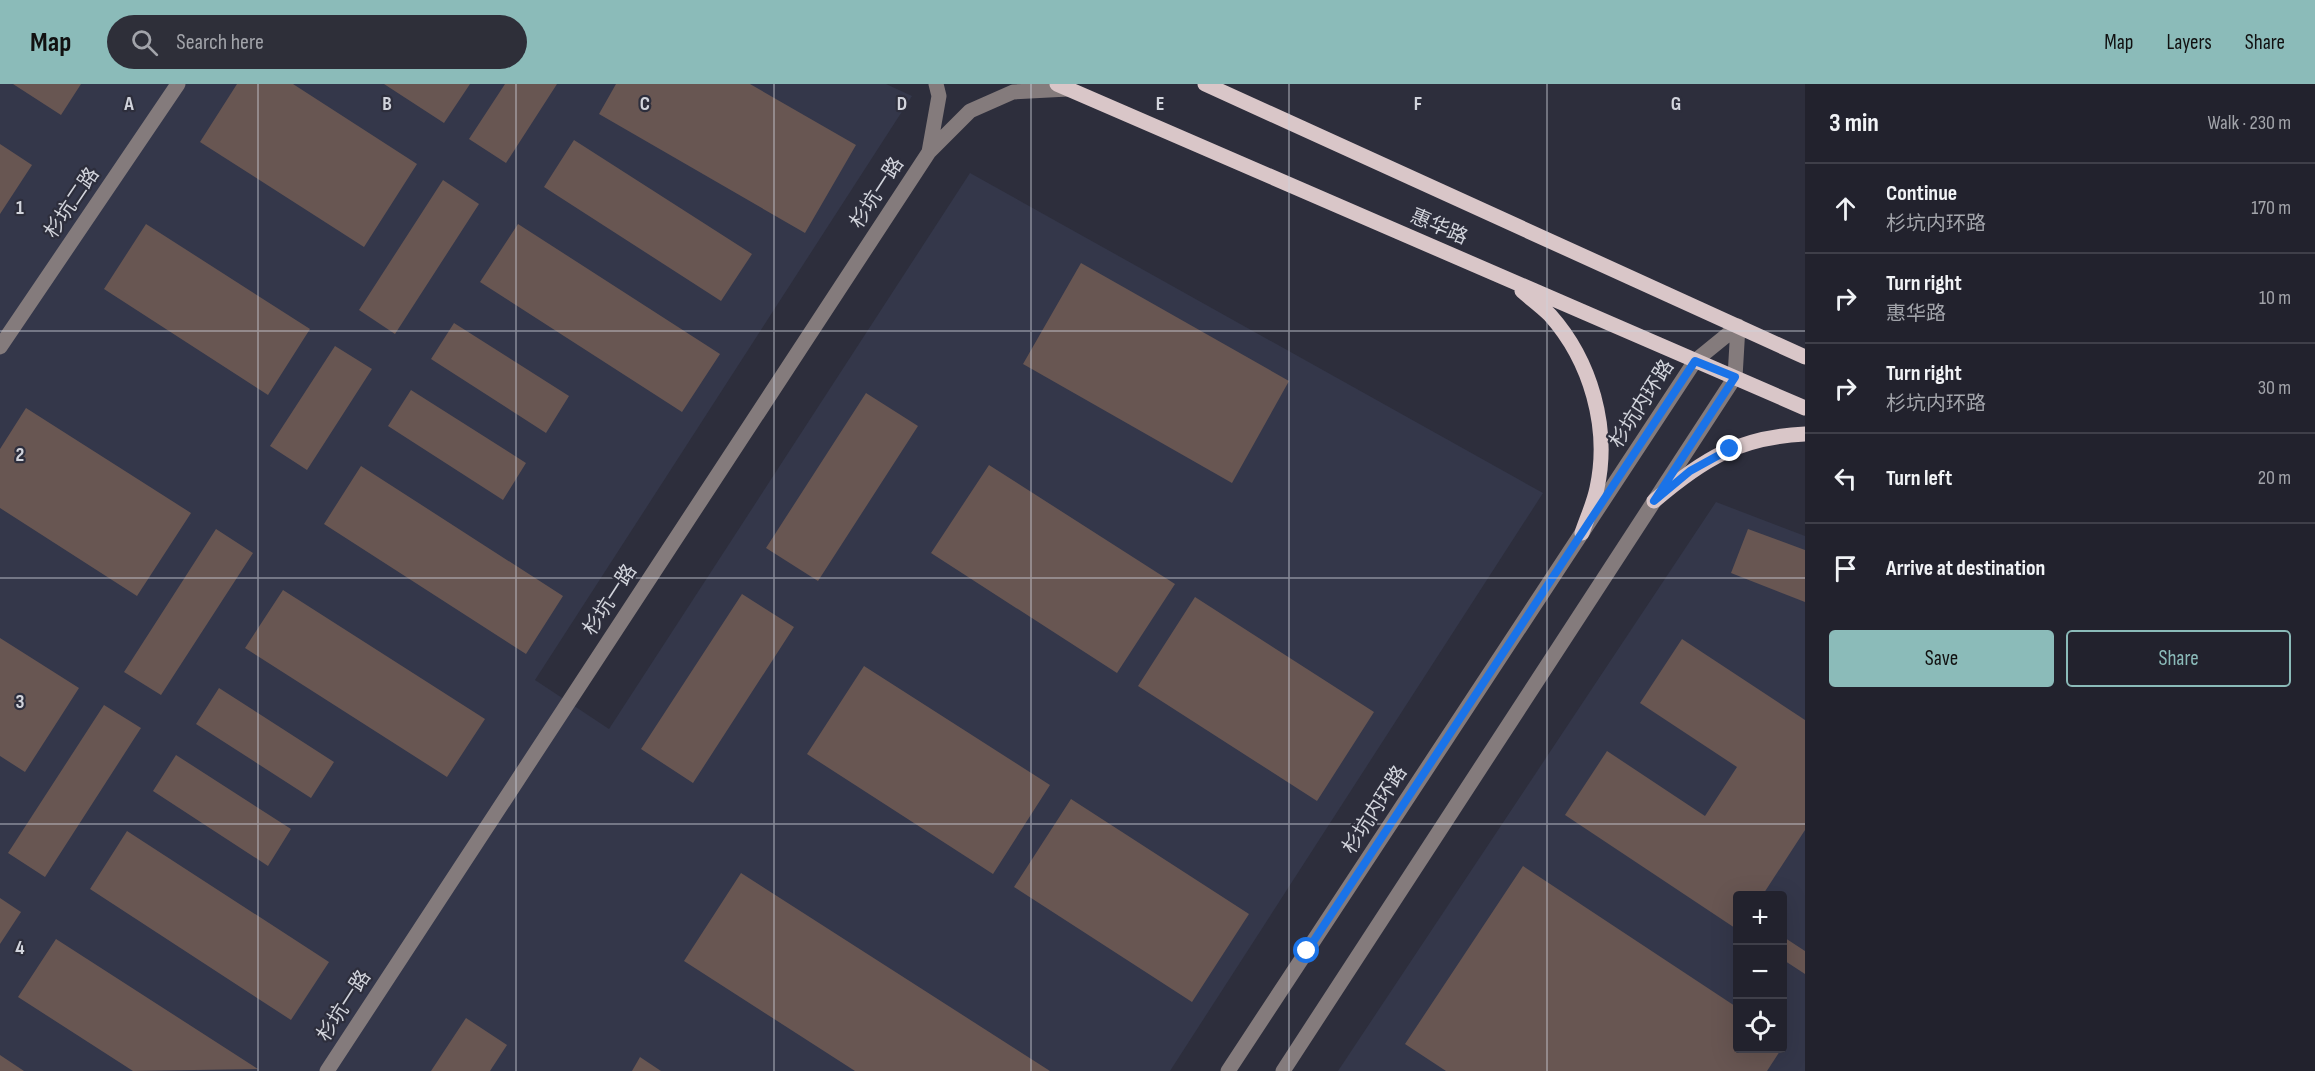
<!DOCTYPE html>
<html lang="en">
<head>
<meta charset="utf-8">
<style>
	body { margin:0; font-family:"Sofia Sans Condensed","Noto Sans SC",sans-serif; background:#2e2f39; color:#f1f3f6 }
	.controls { position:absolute; right:18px; bottom:18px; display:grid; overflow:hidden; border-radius:6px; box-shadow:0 6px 24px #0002 }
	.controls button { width:54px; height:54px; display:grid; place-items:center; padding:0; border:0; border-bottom:2px solid #3f3f49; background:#22222d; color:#f1f3f6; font:30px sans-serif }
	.stop { position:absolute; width:18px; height:18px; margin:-14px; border:4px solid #1a73e8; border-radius:50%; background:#fff }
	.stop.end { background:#1a73e8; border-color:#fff; box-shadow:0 2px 6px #0008 }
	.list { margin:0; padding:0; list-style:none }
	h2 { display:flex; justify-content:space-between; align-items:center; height:78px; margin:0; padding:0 24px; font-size:26px }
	h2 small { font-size:20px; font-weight:400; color:#a2a4aa }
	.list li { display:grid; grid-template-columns:39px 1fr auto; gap:18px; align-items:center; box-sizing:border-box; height:90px; padding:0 24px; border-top:2px solid #3f3f49 }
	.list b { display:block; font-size:22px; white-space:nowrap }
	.list p { margin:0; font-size:20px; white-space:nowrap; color:#a2a4aa }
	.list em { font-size:20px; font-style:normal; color:#a2a4aa }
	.actions { display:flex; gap:12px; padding:18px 24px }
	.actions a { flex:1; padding:14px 0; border:2px solid #8bbbb9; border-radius:6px; text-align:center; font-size:21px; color:#8bbbb9 }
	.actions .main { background:#8bbbb9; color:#111 }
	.icon { flex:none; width:33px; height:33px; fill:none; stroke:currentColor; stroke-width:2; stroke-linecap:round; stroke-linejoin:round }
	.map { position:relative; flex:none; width:1805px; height:987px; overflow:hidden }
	header { display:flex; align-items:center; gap:36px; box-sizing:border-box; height:84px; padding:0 30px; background:#8bbbb9; color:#111 }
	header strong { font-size:28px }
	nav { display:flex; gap:33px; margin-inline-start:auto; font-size:21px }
	.search { width:420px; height:54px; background:#2e2f39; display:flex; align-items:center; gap:15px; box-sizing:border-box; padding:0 21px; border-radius:33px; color:#a2a4aa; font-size:22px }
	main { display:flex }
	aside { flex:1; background:#22222d }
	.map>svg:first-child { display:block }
	.built { fill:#34374a; fill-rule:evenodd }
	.building { fill:#685652 }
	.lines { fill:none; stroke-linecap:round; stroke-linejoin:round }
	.minor { stroke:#847b7c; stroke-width:15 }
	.major { stroke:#d9c6c8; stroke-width:15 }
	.route { stroke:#1a73e8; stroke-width:8 }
	.grid { fill:none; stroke:#d2d4dc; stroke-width:1.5; stroke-opacity:0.55 }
	.labels { text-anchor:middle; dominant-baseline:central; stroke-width:4.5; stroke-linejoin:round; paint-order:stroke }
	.street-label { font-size:20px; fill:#d2d4dc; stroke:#2d2e3c }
	.grid-label { font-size:20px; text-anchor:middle; font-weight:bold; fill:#d2d4dc; stroke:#2d2e3c; stroke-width:4.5; stroke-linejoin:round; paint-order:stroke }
</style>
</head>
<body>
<header>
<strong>Map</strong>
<div class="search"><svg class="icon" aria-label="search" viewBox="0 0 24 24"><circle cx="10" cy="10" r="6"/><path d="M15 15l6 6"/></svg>Search here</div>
<nav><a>Map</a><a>Layers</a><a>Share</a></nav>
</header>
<main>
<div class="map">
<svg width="1805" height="987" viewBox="0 0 1805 987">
	<rect width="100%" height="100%" fill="#2d2e3c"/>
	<path class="built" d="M0,0H886L912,12L535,596L609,645L970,89L1543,409L1170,987H0Z
		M1716,418L1805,452V987H1338ZM1738,812H1782V964H1738Z"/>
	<path class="building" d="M13,0H81L61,31Z
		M237,0H293L417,80L364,163L200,58Z
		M384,0H470L444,39Z
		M505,0H557L506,79L469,55Z
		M616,0H750L856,61L805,149L599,30Z
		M574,56L752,170L721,217L544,103Z
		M0,60L32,81L0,130Z
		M443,96L479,120L395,250L359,226Z
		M146,140L310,245L268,311L104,205Z
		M518,140L720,270L682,328L480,198Z
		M1081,179L1289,297L1232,399L1023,280Z
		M454,239L569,312L546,349L431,275Z
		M335,262L372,285L307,386L270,362Z
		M411,306L526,379L503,416L388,342Z
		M866,309L918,342L818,497L766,464Z
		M26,324L191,429L137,512L0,424V365Z
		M989,381L1175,500L1117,589L931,469Z
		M361,382L563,512L526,570L324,440Z
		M216,445L253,469L161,611L124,588Z
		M1748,445L1805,466V518L1731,489Z
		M283,506L485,635L447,693L245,564Z
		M742,510L794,543L693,699L641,665Z
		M1195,513L1374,628L1317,717L1138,602Z
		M0,554L79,604L25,688L0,672Z
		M1682,555L1805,636V746L1762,812H1738V846L1565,731L1607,667L1705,732L1737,683L1640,619Z
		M864,582L1050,701L993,790L807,670Z
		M219,604L334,678L311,714L196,640Z
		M104,621L141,644L45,793L8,769Z
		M176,671L291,745L268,782L153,707Z
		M1071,715L1249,830L1192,918L1014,803Z
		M127,747L329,878L291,936L90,805Z
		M1523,782L1738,924V964H1782L1767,987H1446L1405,960Z
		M741,789L1050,987H855L684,877Z
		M0,814L21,828L0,860Z
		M1782,852L1805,867V890L1782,875Z
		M56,855L258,985L133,987L18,913Z
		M466,934L507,961L490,987H431Z
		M0,971L24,987H0Z
		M640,973L661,987H632Z"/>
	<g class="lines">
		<path class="minor" d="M929,68L939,12L936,0
			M0,263L178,0
			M327,987L929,68L970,27L1013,8L1068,5
			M1228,987L1695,277L1738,242
			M1283,987L1735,293L1738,242"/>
		<path class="major" d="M1057,0L1805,324
			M1205,0L1805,273
			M1522,207C1531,215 1541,222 1550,231C1591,277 1610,344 1597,404C1594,419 1587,434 1582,449
			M1654,417C1703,375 1739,353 1805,350"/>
	</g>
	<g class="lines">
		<path class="route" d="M1307,867L1695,277L1735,293L1654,417L1690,387L1730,365"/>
	</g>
	<path class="grid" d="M258,0V987M516,0V987M774,0V987M1031,0V987M1289,0V987M1547,0V987M0,247H1805M0,494H1805M0,740H1805"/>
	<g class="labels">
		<g class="street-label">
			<text transform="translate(877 109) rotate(-57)">杉坑一路</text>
			<text transform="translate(72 119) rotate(-56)">杉坑二路</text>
			<text transform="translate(1439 143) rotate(23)">惠华路</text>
			<text transform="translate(1642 320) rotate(-57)">杉坑内环路</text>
			<text transform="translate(610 516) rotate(-57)">杉坑一路</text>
			<text transform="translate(1375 726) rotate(-57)">杉坑内环路</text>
			<text transform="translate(344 922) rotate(-57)">杉坑一路</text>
		</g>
	</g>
	<g class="grid-label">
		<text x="129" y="26">A</text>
		<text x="387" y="26">B</text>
		<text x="645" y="26">C</text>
		<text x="902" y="26">D</text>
		<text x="1160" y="26">E</text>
		<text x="1418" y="26">F</text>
		<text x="1676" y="26">G</text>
		<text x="20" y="130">1</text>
		<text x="20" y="377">2</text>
		<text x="20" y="624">3</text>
		<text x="20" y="870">4</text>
	</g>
</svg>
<div class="controls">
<button>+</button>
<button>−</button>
<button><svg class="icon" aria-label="locate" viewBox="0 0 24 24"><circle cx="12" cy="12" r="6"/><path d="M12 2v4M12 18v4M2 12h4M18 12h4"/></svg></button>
</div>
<div class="stop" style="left:1307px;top:867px"></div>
<div class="stop end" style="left:1730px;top:365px"></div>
</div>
<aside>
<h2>3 min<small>Walk · 230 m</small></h2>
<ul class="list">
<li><svg class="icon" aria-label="ahead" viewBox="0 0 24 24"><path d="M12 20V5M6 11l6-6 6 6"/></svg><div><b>Continue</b><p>杉坑内环路</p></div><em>170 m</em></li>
<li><svg class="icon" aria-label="right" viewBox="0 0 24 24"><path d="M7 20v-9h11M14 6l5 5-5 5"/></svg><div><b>Turn right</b><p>惠华路</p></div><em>10 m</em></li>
<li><svg class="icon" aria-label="right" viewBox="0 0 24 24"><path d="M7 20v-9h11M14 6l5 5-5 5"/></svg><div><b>Turn right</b><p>杉坑内环路</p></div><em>30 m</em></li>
<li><svg class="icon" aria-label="left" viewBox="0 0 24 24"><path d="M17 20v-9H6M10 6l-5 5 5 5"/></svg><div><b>Turn left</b></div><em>20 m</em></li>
<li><svg class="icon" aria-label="arrive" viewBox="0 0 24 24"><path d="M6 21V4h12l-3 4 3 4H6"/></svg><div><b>Arrive at destination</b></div></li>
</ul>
<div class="actions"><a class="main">Save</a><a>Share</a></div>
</aside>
</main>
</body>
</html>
